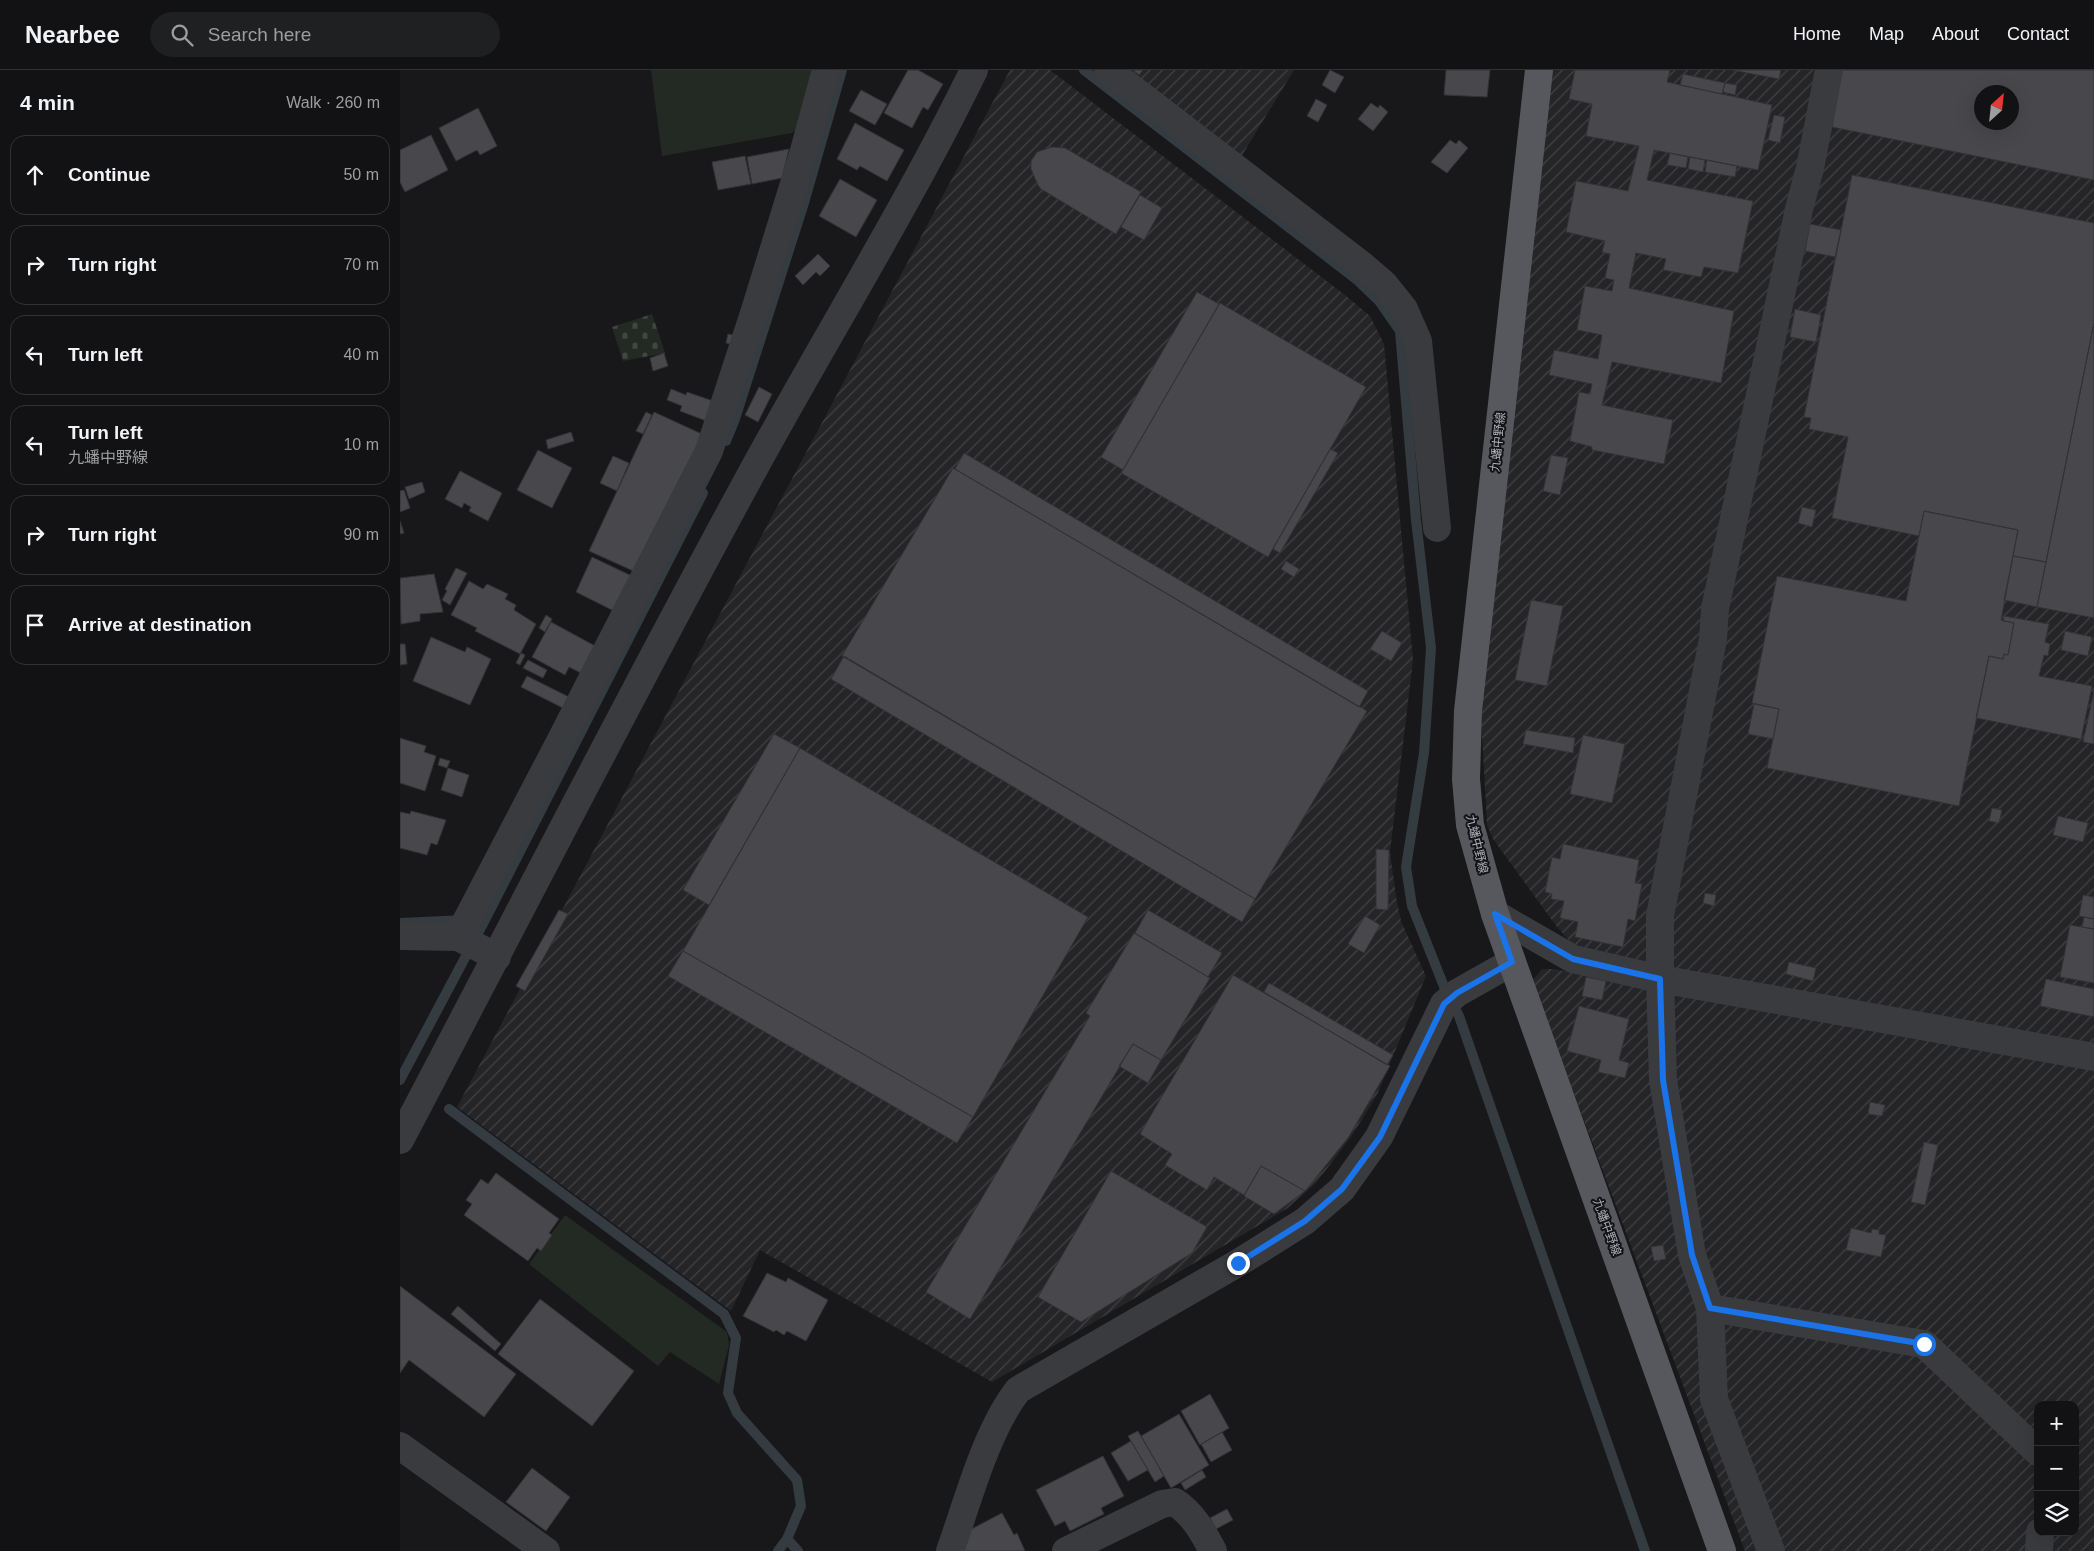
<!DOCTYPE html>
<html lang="en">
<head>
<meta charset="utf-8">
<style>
	body { margin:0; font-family:Arial,"Noto Sans JP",sans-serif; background:#1f2022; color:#f1f3f6 }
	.controls { position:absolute; right:15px; bottom:15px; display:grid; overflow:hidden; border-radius:10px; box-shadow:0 5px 20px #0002 }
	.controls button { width:45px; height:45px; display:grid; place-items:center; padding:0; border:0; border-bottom:1px solid #313234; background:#121214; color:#f1f3f6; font:25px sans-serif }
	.compass { position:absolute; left:1574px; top:15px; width:45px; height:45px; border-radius:50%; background:#121214; box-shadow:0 5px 20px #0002; rotate:27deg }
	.stop { position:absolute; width:15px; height:15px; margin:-11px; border:4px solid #1a73e8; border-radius:50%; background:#fff }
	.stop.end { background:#1a73e8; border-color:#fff; box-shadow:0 1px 5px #0008 }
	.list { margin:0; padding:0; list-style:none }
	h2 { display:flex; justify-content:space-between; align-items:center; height:65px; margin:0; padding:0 20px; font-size:21px }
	h2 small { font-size:16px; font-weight:400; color:#9c9ea0 }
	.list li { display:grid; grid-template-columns:32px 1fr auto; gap:15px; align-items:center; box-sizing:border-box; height:80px; margin:0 10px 10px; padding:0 10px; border:1px solid #313234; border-radius:15px }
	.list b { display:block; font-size:19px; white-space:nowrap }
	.list p { margin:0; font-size:16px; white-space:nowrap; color:#9c9ea0 }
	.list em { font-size:16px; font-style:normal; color:#9c9ea0 }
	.icon { flex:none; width:28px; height:28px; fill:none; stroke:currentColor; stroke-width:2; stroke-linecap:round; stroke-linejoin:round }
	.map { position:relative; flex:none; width:1694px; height:1481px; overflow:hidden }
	header { display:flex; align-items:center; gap:30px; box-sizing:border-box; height:70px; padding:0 25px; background:#121214; border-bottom:1px solid #313234 }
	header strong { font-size:24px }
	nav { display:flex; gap:28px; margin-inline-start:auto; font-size:18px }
	.search { width:350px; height:45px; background:#1f2022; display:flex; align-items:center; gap:12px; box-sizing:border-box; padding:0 18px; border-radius:28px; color:#9c9ea0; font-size:19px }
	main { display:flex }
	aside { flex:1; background:#121214 }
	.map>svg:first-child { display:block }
	.industrial { fill:url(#industrial-furrows); fill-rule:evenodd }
	.grass { fill:#232a24 }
	.cemetery { fill:url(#cemetery-stones) }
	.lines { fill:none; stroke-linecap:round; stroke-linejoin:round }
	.stream { stroke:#343b41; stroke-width:10 }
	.building { fill:#48484c; stroke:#333336; fill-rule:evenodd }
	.minor { stroke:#3a3b3f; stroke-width:28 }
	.major { stroke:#56585d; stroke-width:28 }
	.route { stroke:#1a73e8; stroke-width:6 }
	.labels { text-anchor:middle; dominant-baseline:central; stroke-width:4; stroke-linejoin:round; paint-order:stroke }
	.street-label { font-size:12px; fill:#acb0b8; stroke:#131315 }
</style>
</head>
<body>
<header>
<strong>Nearbee</strong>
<div class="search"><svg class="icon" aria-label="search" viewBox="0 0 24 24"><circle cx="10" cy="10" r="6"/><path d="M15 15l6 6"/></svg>Search here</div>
<nav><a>Home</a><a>Map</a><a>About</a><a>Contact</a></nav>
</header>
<main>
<aside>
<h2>4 min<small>Walk · 260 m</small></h2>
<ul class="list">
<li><svg class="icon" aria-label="ahead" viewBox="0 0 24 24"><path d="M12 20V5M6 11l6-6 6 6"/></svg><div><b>Continue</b></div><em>50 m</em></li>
<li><svg class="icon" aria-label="right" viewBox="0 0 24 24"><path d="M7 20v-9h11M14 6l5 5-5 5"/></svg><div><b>Turn right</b></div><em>70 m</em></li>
<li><svg class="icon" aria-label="left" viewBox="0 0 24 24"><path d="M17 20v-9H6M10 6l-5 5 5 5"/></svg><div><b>Turn left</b></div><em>40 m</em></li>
<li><svg class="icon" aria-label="left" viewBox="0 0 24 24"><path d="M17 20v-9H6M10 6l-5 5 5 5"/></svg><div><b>Turn left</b><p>九蟠中野線</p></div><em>10 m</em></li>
<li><svg class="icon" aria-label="right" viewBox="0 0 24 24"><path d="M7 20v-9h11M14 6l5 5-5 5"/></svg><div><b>Turn right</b></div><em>90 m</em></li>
<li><svg class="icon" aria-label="arrive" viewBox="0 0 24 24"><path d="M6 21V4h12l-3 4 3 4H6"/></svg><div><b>Arrive at destination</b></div></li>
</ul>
</aside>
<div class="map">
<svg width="1694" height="1481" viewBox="0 0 1694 1481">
	<defs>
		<pattern id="industrial-furrows" width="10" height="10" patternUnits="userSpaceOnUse" patternTransform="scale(1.25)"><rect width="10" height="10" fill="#252427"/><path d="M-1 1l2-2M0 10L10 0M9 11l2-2" fill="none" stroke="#424144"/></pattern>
		<pattern id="cemetery-stones" width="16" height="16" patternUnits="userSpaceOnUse" patternTransform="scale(1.25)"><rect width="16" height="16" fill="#232a24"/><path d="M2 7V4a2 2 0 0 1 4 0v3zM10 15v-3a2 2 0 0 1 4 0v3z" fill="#404642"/></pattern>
	</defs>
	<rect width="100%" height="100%" fill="#18181a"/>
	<path class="industrial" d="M610,0H650L945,225L970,246L984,274L1013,590L990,782L996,827L1001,851L1026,906L977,1025L951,1067L916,1113L888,1138L592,1312L360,1180L331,1241L57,1037Z
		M727,0H894L841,87Z
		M1151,0H1694V1481H1345L1132,911L1142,899H1154L1174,903L1173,875L1157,857L1093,769L1087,755L1081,646ZM1582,22H1612V52H1582ZM1638,1335H1675V1462H1638Z"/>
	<path class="grass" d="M251,0H418L399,58L392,63L262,86Z
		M165,1145L327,1262L329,1275L319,1314L270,1282L258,1296L129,1194Z"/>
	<path class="cemetery" d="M252,244L265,283L223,291L212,257Z"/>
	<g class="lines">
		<path class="stream" d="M684,0L956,209L979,231L1000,261L1016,450L1031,578L1024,683L1006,797L1012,836L1045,919L1059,946L1245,1481
			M326,371L335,349L404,133L442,0
			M0,853L65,850
			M0,1010L84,852L303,423
			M49,1039L324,1244L336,1268L328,1323L337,1343L397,1410L401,1436L387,1469L378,1481
			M387,1469L398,1481"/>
	</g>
	<path class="building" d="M508,0H518L543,14L528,40L523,37L512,58L484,43Z
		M733,0H743L739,5Z
		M930,0L944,7L935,23L922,15Z
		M1046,0H1090L1087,27L1044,25Z
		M1175,0H1270L1267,12L1372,35L1358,100L1254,80L1247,110L1353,131L1338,203L1304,197L1301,207L1263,200L1266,189L1236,183L1229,218L1334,241L1321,313L1212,292L1202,335L1273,350L1264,394L1192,380V377L1170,371L1179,322L1190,324L1192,314L1149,305L1154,280L1198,289L1202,265L1177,260L1185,216L1212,221L1214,210L1205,208L1210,184L1202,182L1205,171L1166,162L1176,111L1228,121L1239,76L1186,66L1192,34L1169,29Z
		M1332,0H1381L1379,9Z
		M1442,0H1694V110L1432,57ZM1582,22H1612V52H1582Z
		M1283,4L1325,13L1322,24L1280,15Z
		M1325,13L1337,15L1335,25L1323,22Z
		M461,20L487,34L475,55L449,41Z
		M916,29L927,35L918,52L907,46Z
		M971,33L978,38L980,35L988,42L973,61L958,49Z
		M78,38L97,76L80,85L77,80L56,91L39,58Z
		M1374,45L1385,47L1380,73L1368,70Z
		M455,53L504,80L487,111L460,96L457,100L437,89Z
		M31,65L48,100L5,122L0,112V80Z
		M1050,70L1056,74L1059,70L1068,78L1047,103L1031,92Z
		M652,77L665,78L741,122L716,164L641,119L638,115L631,99V91L637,82Z
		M389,79L382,108L352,114L347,87Z
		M1270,83L1288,87L1286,98L1267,95Z
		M345,86L351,114L318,120L312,92Z
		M1290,87L1305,90L1303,102L1288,99Z
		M1307,90L1337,96L1335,107L1305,102Z
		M1452,105L1694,153V253L1646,492L1613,486L1618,460L1524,441L1519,466L1432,448L1448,367L1409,359L1411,348L1404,347Z
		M440,109L477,130L456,167L419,146Z
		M740,125L762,138L744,170L721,157Z
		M1410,154L1441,160L1435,187L1405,181Z
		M418,184L430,196L420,206L416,202L403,215L395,206Z
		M797,222L819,234L723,400L701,387Z
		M820,233L966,317L868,487L721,403Z
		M1395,239L1421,245L1416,272L1390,267Z
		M1694,253V548L1637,537Z
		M328,264L336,266L334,275L326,273Z
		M264,283L268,296L253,301L250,288Z
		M359,317L372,324L358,352L345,345Z
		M271,319L286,325L287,322L316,332L309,352L280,341L282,336L267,330Z
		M246,342L252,345L243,364L236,361Z
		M254,342L304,365L240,504L189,481Z
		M171,362L174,371L148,379L146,370Z
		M930,379L938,383L880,483L873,479Z
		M138,380L172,398L152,438L117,420Z
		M564,383L968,621L959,637L555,399Z
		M1151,385L1168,388L1160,425L1143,421Z
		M213,386L229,393L217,421L200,413Z
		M553,398L967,641L855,829L442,586Z
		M60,401L102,423L88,451L69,441L71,437L64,433L62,438L45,429Z
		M22,412L25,422L9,429L5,417Z
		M4,420L10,438L0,442V421Z
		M1402,437L1416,440L1412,457L1398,453Z
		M1524,441L1618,460L1601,550L1614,553L1608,585L1604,584L1603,589L1589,586L1559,736L1367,698L1379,639L1352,633L1377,506L1506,531Z
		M0,451L4,463L0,464Z
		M1613,486L1646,492L1637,537L1604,530Z
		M192,487L236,508L218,543L176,522Z
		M886,491L899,499L894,507L881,499Z
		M56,498L67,503L50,535L42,530L47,521L45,519Z
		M34,504L43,542L20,544V551L1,554L0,508Z
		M69,511L83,519L87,514L108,524L105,529L116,535L114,540L136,554L120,584L75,561L77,558L51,545Z
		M1131,530L1163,536L1147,616L1115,610Z
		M146,545L152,549L145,562L139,558Z
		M1604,546L1649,554L1645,572L1650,574L1648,586L1644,585L1639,606L1692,616L1681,669L1576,648L1589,586L1603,589L1604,584L1608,585L1614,553L1603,551Z
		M151,552L197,577L183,604L169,597L165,605L132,587Z
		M982,561L1002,573L991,591L970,579Z
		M1665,561L1692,567L1688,586L1661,580Z
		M31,567L65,582L67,577L91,589L70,635L13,611Z
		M0,574H5L7,594L0,595Z
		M121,583L125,585L120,595L116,593Z
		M444,586L855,829L842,852L431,609Z
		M128,590L147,600L143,608L123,598Z
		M127,606L171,628L165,639L121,617Z
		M1694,621V674L1683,672Z
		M1354,634L1379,639L1373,669L1348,664Z
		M1126,660L1175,668L1173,683L1123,674Z
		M374,664L400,678L309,835L283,820Z
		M1183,665L1225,674L1212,733L1170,724Z
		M0,668L26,676L24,682L36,686L25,721L0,713Z
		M400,678L688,847L573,1047L283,881Z
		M40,688L50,691L47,698L38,695Z
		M48,698L69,705L62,727L41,720Z
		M1592,738L1602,740L1599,753L1589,751Z
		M11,741L46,750L37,775L31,773L27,785L0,778V742L10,744Z
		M1658,746L1688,753L1683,772L1653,765Z
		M1163,774L1239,790L1235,813L1242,814L1235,851L1228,849L1223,877L1175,867L1178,852L1160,848L1164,831L1151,829L1152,824L1145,822L1152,787L1160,789Z
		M976,779L989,780L988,840L976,839Z
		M1305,823L1316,825L1314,836L1303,833Z
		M1683,825L1694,827V849L1679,846Z
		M159,840L168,844L125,921L116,916Z
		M748,840L822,883L808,907L735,863Z
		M965,846L980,855L964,883L948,874Z
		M1684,847L1694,849V859L1682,857Z
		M1670,855L1694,859V913L1660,907Z
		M734,863L810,908L761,990L733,974L570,1249L526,1222L690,946L686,943Z
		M283,881L573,1047L557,1073L268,906Z
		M1389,892L1416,898L1413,911L1386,904Z
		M833,905L990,996L948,1068L905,1121L861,1096L844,1125L814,1107L807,1120L765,1095L772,1084L740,1064Z
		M1186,907L1206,911L1202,930L1182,926Z
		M1646,909L1694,919V947L1640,936Z
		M869,913L993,985L987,995L864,922Z
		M1179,936L1229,949L1219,990L1229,993L1225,1008L1198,1002L1201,990L1167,981Z
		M733,974L761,990L748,1013L719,996Z
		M1470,1032L1485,1035L1482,1046L1468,1044Z
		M1524,1072L1538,1075L1525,1135L1511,1132Z
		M861,1096L905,1121L874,1144L844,1126Z
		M711,1101L807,1157L792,1183L681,1252L638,1227Z
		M96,1103L159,1149L149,1163L152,1165L141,1181L137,1178L128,1191L64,1145L72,1134L66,1130L81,1109L88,1114Z
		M1451,1158L1471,1163L1472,1159L1479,1160V1164L1486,1165L1481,1187L1446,1180Z
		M1263,1175L1266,1189L1254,1191L1251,1177Z
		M367,1203L386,1212L388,1208L428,1230L406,1271L387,1261L384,1265L376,1260L374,1262L343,1246Z
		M0,1216L116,1304L84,1347L9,1290L0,1303Z
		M140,1229L234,1301L192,1356L98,1284Z
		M58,1236L101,1274L95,1281L51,1244Z
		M810,1324L829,1358L800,1375L781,1341Z
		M779,1344L809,1395L771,1418L741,1366Z
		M738,1361L764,1406L755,1412L728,1366Z
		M822,1362L832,1380L811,1392L801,1374Z
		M731,1371L748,1400L728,1411L711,1383Z
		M703,1386L724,1426L701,1438L704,1444L670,1461L665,1451L655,1456L636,1420Z
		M132,1398L170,1427L146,1461L106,1432Z
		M802,1400L806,1407L785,1420L781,1413Z
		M827,1439L833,1450L816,1459L810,1448Z
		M602,1443L614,1465L617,1463L625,1481H556L562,1464Z"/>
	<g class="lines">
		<path class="minor" d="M708,0L962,195L984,214L1004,239L1018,271L1037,458
			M1095,844L1173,889L1260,909L1694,987
			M0,866L58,867L97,887
			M58,867L163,666L309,381L355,240L402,88L426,0
			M0,1070C117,848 230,626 350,406C424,270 506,139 574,0
			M1310,1238L1524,1274L1638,1382
			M0,1376L146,1481
			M550,1481C568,1431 586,1361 618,1320L838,1193L905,1151L942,1119L979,1067L1044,934L1057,923L1112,892
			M666,1481L762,1434L775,1432C793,1444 803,1462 813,1481
			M1371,1481L1314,1329L1310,1238L1292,1185L1263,1010L1260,909V846L1313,569L1315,539L1399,139L1410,98L1429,0
			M1639,1481L1640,1462"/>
		<path class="major" d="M1139,0L1068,641L1066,709L1070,755L1095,844L1322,1481"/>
	</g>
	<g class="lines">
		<path class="route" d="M838,1193L905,1151L942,1119L980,1067L1044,934L1057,923L1112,892L1095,844L1173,889L1260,909L1263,1010L1292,1185L1310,1238L1524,1274"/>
	</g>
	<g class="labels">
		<g class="street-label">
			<text transform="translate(1098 372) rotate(-84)">九蟠中野線</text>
			<text transform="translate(1077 774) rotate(77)">九蟠中野線</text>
			<text transform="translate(1207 1157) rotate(70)">九蟠中野線</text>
		</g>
	</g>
</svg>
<div class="controls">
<button>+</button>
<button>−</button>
<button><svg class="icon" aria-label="layers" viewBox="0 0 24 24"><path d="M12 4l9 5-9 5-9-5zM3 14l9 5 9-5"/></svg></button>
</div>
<svg class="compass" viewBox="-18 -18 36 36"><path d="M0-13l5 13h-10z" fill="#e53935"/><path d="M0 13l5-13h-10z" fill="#9c9ea0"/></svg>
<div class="stop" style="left:1524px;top:1274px"></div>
<div class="stop end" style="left:838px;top:1193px"></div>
</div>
</main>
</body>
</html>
